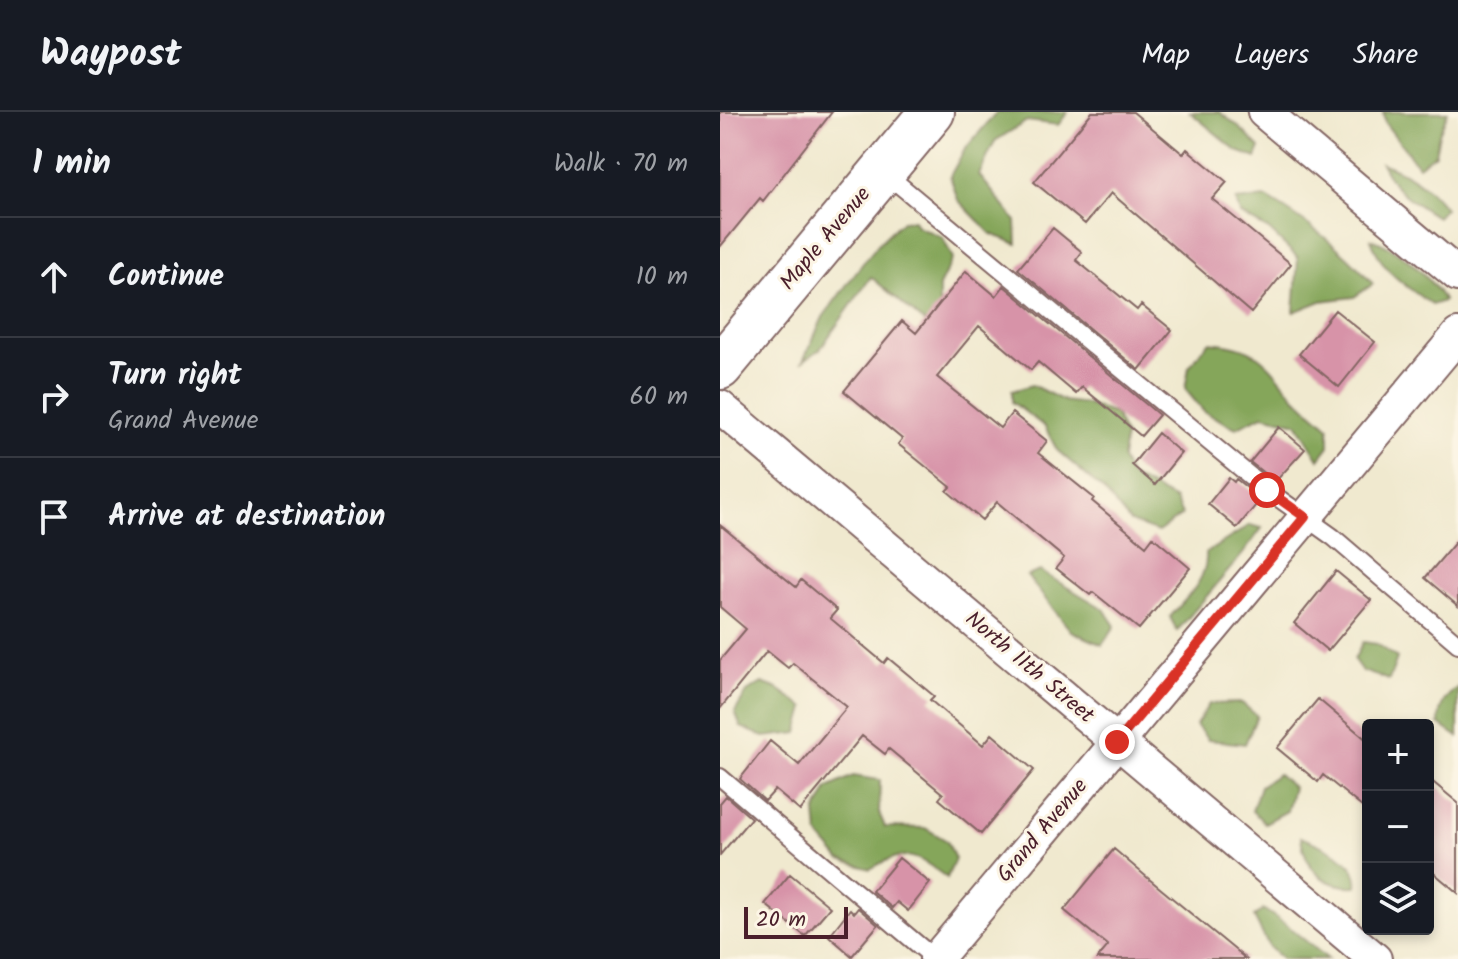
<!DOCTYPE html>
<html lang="en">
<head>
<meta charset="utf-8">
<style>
	body { margin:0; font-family:Kalam,sans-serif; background:#20242c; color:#f1f3f6 }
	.controls { position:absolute; right:24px; bottom:24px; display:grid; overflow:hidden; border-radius:8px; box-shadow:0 4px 12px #0003 }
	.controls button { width:72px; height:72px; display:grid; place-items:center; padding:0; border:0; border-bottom:2px solid #363941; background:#171b24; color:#f1f3f6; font:40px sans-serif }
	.scale { position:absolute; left:24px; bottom:20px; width:104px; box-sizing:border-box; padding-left:8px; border:4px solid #4a1f2b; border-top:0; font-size:22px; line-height:28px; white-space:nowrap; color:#4a1f2b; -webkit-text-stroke:6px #fcf5e5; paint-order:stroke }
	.stop { position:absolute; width:24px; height:24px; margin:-18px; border:6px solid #d93025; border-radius:50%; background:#fff }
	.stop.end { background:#d93025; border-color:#fff; box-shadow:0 2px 8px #0008 }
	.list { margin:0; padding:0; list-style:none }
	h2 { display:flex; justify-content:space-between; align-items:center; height:104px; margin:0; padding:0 32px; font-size:34px }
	h2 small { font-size:26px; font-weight:400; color:#9ea1a6 }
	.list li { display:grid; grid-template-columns:52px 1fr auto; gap:24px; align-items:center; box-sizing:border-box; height:120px; padding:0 32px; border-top:2px solid #363941 }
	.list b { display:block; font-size:30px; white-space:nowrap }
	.list p { margin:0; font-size:26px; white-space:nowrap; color:#9ea1a6 }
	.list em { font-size:26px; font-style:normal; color:#9ea1a6 }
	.icon { flex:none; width:44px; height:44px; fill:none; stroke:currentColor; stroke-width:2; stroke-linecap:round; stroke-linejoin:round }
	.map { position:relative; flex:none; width:738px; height:847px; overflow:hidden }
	header { display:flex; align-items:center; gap:48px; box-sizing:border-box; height:112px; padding:0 40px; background:#171b24; border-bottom:2px solid #363941 }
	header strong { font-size:38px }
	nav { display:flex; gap:44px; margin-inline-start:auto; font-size:28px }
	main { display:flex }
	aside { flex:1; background:#171b24 }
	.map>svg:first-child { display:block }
	.forest { fill:#85a65a; stroke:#686242; stroke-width:2 }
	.building { fill:#d793a8 }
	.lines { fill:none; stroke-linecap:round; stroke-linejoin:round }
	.service-casing { stroke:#846664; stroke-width:20 }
	.minor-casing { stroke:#846664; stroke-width:36 }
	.secondary-casing { stroke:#846664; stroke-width:48 }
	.service { stroke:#fff; stroke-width:16 }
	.minor { stroke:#fff; stroke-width:32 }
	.secondary { stroke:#fff; stroke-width:44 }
	.route { stroke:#d93025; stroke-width:10 }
	.labels { text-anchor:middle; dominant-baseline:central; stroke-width:6; stroke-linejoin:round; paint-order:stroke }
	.street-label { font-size:22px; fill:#4a1f2b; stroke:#fcf5e5 }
</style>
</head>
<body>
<header>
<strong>Waypost</strong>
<nav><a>Map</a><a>Layers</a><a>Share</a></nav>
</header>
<main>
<aside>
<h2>1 min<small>Walk · 70 m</small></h2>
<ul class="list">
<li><svg class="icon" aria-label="ahead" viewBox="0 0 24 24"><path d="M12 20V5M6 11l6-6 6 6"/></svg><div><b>Continue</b></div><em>10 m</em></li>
<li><svg class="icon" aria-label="right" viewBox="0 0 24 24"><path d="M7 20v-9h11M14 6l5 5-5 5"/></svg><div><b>Turn right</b><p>Grand Avenue</p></div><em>60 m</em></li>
<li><svg class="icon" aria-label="arrive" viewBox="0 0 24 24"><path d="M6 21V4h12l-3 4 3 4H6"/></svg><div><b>Arrive at destination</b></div></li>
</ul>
</aside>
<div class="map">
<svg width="738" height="847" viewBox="0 0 738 847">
	<rect width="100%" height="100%" fill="#fcf5e5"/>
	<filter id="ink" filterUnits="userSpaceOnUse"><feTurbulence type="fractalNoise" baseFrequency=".0125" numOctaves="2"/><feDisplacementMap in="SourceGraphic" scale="16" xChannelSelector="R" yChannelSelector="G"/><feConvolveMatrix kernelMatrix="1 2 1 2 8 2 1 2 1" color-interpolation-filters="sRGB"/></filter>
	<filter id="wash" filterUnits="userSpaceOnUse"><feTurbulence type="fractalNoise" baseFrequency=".006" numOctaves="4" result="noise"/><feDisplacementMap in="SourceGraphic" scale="32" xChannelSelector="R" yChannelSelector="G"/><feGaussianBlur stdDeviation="1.8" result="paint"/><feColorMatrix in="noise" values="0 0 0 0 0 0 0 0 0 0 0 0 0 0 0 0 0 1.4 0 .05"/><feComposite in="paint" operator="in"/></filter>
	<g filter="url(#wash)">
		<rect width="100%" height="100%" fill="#f0e9cf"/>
		<path class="forest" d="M277,0H348L338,13L307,9L275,29L259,63L296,109L297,132L271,122L238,88L230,64L245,37Z
			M470,0H499L518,14L540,36L536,46L517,39Z
			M663,0H728L719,22L715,42L698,54L665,11Z
			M661,51C687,60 708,73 725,96L717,105C690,88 675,80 661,51Z
			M547,86C586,109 624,137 653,172L634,185L601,189L574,200L578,146L549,118L520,102L516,89Z
			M194,108L197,114L222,125L233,146L219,174V191L231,205L230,232L151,165L100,237L83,249L103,205L136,160L159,131L182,109Z
			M651,127C680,137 708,162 724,189L712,193C685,173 662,161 651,127Z
			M489,230C536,234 543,245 571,280C582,293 597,304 609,315V334L599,347L577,311L543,303L516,316L484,300L465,277L469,255Z
			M312,273L344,289L366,292L395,302L405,324L402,347L410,364L455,388L462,403L438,420L410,410L385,380L337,338L325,315L292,290V279Z
			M530,413L542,416L522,443L457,519L450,505C466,486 488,468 486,441Z
			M320,459L384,497L395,514L382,533L351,519L307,464Z
			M643,530L657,532L677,546L669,568L642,559L634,548Z
			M42,571L58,577L85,596L78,621L44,625L21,615L15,600L27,580Z
			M738,575V625L719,612C719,594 724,586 738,575Z
			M522,591L537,604L525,632L488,628L476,613L489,592Z
			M558,662L573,675L567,699L545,711L532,699L540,674Z
			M133,664L160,668L159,701L165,715L205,716L227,729L235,747L227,766C195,742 186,736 150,757L120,748L98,722L96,700L108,676Z
			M581,725C601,733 641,748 637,774C603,776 586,758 581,725Z
			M543,797L565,812L608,847H562L549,835L534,805Z"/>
		<g id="blocks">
			<path class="building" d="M0,0H112L43,89L40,86L0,135Z
				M372,0H413L463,42L467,37L507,70L492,87L571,152L531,201L391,81L365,112L314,70Z
				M333,116L362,140L356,148L417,198L421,193L452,218L419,258L298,157Z
				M246,159L276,184L284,174L439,303L421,324L362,275L356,282L318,250L311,258L259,214L217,265L280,316L292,301L327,329L318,341L374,386L372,389L426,434L433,425L470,456L419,517L373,480L370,483L336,456L344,446L277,390L262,408L227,379L231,375L178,332L182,327L124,279L182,209L196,221Z
				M615,198L655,230L619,275L579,242Z
				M559,315L585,337L555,370L530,350Z
				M438,321L461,341L435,373L412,353Z
				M509,366L514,370L516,367L541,387L517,416L488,392Z
				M0,413L76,475L81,468L117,498L110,506L164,551L168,546L214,584L210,588L263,633L272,622L314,658L261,722L219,687L223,682L169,637L165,642L142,624L80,699L55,678L45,689L20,667L50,629L79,653L127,595L73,551L68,556L47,539L0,597V548L26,517L0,495Z
				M738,427V494L705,466Z
				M616,459L651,488L608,539L574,511Z
				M598,587L648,629V700L603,663L598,670L557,636Z
				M708,666L738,691V781L708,756Z
				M6,684L31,706L0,743V691Z
				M394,737L429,767L526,847H377L388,834L344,798Z
				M179,746L210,771L188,799L177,790L172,796L152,779Z
				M70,762L110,795L85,824L45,792Z
				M138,796L158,813L132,844L109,824L130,797L134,801Z"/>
		</g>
	</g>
	<g filter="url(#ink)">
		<use href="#blocks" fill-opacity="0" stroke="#846664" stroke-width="2"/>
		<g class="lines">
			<defs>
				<path id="service" d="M165,61L547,378L613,425L738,532
					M0,665L215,847"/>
				<path id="minor" d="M544,0L738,163
					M0,295L655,847
					M216,847L738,223"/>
				<path id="secondary" d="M0,255L212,0"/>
			</defs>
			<use href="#service" class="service-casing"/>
			<use href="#minor" class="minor-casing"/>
			<use href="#secondary" class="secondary-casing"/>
			<use href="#service" class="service"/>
			<use href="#minor" class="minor"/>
			<use href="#secondary" class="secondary"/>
		</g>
	</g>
	<g class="lines" filter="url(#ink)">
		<path class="route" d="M397,630L585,405L547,378"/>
	</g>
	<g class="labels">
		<g class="street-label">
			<text transform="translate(106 127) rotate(-50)">Maple Avenue</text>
			<text transform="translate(309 556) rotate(40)">North 11th Street</text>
			<text transform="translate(323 719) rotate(-50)">Grand Avenue</text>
		</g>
	</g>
</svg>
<div class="controls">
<button>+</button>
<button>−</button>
<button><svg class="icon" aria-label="layers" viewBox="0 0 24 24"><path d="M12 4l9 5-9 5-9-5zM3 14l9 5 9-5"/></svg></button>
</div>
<div class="scale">20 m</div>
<div class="stop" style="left:547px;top:378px"></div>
<div class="stop end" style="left:397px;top:630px"></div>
</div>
</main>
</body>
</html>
